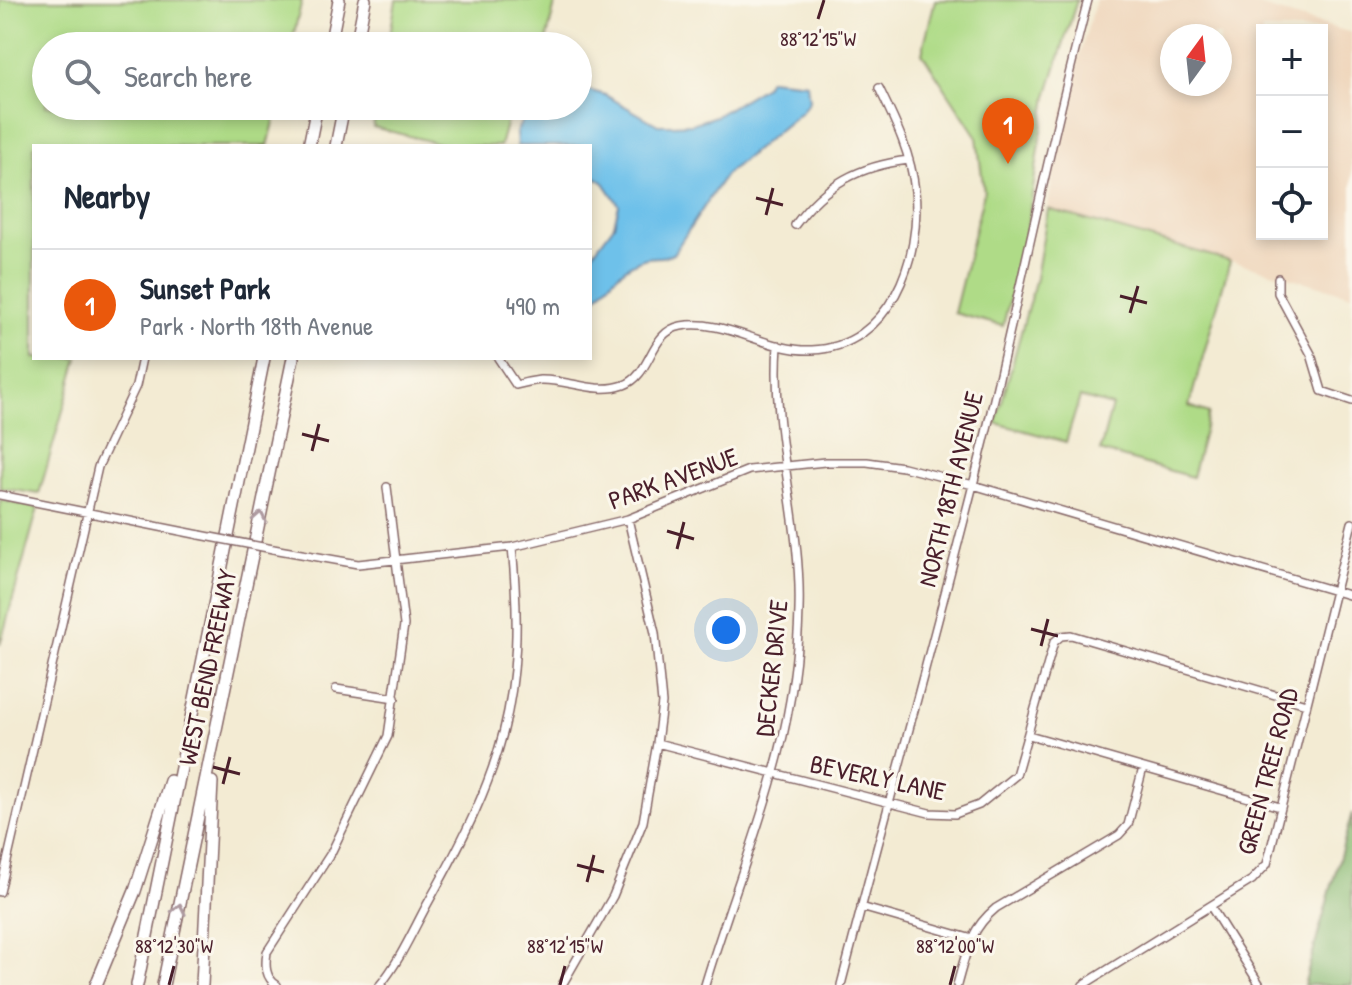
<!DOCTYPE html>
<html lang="en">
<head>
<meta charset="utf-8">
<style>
	body { margin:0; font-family:"Patrick Hand",sans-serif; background:#f6f6f7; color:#1f2937 }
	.controls { position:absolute; right:24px; top:24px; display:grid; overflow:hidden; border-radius:0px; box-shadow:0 4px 12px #0003 }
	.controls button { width:72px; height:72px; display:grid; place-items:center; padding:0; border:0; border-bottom:2px solid #e0e1e3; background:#fff; color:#1f2937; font:40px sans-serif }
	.compass { position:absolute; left:1160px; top:24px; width:72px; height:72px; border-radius:50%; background:#fff; box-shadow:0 4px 12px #0003; rotate:15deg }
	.you { position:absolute; left:726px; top:630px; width:28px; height:28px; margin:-20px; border:6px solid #fff; border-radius:50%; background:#1a73e8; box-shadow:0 0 0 12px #1a73e833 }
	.badge { display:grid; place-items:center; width:52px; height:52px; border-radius:50%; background:#ea580c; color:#fff; font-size:26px; font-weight:700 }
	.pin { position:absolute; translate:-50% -66px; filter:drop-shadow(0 2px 4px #0008) }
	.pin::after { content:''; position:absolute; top:42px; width:28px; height:24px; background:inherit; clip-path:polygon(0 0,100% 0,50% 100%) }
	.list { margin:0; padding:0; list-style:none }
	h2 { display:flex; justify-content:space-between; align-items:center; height:104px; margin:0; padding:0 32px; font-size:34px }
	h2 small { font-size:26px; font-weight:400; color:#747a83 }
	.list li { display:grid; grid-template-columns:52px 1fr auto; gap:24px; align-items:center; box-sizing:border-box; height:112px; padding:0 32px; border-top:2px solid #e0e1e3 }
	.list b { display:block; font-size:30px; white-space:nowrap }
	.list p { margin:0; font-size:26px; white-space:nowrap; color:#747a83 }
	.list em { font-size:26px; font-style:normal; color:#747a83 }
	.icon { flex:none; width:44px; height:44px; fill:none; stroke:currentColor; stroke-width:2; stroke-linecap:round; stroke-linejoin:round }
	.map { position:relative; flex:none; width:1352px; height:985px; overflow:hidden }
	.search { position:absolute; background:#fff; box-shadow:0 4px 12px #0003; left:32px; top:32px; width:560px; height:88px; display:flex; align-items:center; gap:20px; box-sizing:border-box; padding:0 28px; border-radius:44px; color:#747a83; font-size:30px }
	.panel { position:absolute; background:#fff; box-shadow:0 4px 12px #0003; left:32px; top:144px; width:560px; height:216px; border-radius:0px }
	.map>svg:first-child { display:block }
	.built { fill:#efd6bb; fill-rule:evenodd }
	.green { fill:#afdb87; stroke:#7c7d59; stroke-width:2 }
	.forest { fill:#8bbb74; stroke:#6a6d50; stroke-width:2 }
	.water { fill:#6ec1ea; stroke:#5c708a; stroke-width:2 }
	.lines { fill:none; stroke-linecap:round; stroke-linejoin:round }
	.minor-casing { stroke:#856666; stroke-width:10 }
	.highway-casing { stroke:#856666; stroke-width:14 }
	.minor { stroke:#fff; stroke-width:7 }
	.highway { stroke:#fff; stroke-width:11 }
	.minor-bridge-casing { stroke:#856666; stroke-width:10; stroke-linecap:butt }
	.minor-bridge { stroke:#fff; stroke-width:7 }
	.oneway { stroke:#ae9aa0 }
	.ticks { fill:none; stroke:#4a1f2b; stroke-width:3 }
	.labels { text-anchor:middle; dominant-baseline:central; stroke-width:6; stroke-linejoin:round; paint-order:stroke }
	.street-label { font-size:26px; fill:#4a1f2b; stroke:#fbf7ec }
	.ticks-label { font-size:20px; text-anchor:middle; fill:#4a1f2b; stroke:#fbf7ec; stroke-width:6; stroke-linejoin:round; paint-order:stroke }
</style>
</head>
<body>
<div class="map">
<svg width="1352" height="985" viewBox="0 0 1352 985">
	<rect width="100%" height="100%" fill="#fbf7ec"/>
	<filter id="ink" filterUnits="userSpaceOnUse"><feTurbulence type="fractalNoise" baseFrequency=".0125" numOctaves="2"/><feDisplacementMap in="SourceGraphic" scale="16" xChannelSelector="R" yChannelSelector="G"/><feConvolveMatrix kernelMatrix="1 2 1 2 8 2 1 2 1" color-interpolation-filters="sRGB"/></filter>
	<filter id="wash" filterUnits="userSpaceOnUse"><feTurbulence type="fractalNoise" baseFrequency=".006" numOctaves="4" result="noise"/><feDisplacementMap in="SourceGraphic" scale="32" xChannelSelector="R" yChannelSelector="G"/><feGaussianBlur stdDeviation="1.8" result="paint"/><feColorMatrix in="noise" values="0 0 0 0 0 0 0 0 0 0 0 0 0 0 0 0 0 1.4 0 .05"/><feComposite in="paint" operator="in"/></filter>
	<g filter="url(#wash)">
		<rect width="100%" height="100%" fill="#f3ebd3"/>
		<path class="built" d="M1096,0H1238L1352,33V295L1048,209L1061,118ZM1262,30H1322V234H1262ZM1172,36H1220V84H1172Z"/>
		<path class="green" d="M0,0H302L291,46H46V106H278L268,146H34V358H78L39,494L0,488Z
			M396,0H556L545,46H388Z
			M935,0H1077L1047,96L1028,222L1003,326L954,313L984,192L977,137L922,53Z
			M377,106H511L500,146H449L373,127Z
			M1048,209L1230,261L1189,406L1209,413L1192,477L1100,451L1112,406L1080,397L1066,442L996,423L1036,278Z
			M0,500L38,508L0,645Z"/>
		<path class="forest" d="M1352,813V985H1304Z"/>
		<path class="water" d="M769,79L807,83L809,101L802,111L725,175L673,254C662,259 654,256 643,259C621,266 605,288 590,305V257L614,225L619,205L604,183L590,173V146H517L516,133L529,106H578V87L605,95L658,125H672L692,124L716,116L765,86Z"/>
	</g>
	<g filter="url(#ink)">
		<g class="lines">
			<defs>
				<path id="minor" d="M795,225C825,184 859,166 909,160
					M1278,278V293L1311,354L1322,391L1352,401
					M498,358L516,385C523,383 532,381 540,380C568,379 596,395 624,385C652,375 649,332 681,326C725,318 768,352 812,350C890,347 922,258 915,191C911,153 895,121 879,88
					M0,495L200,535
					M273,549L358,564L512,547L628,519L749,470L825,462H867L903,467L973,485L1352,596
					M336,689L395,698
					M1029,735L1280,807
					M657,743L929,813L955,814L979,805L1016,775L1054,642L1061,636L1071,635L1306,704
					M0,892L98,467L136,386L142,358
					M861,907L969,938
					M1211,907L1260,985
					M277,985C265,978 265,965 267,952L331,853L388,736L404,625L387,487
					M380,985C400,961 414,928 429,901C502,771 527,697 512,547
					M562,985L613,896L643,822L657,743L662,703L655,633L628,519
					M705,985C744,855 796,750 799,610C802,521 771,435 778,345
					M841,985C888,804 939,623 984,441C1020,294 1049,146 1088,0
					M957,985C966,953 970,929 996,908L1119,835L1128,825L1143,768
					M1083,985L1252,880L1267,864L1352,523"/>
				<path id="highway" d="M330,46L339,0
					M356,46L365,0
					M309,146L317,106
					M336,146L344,106
					M96,985L135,891L170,781
					M137,985L264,358
					M163,985L293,358
					M202,985L212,782"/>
			</defs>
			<use href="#minor" class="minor-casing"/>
			<use href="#highway" class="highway-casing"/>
			<use href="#minor" class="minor"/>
			<use href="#highway" class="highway"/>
			<defs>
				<path id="minor-bridge" d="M200,535L273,549"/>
			</defs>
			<use href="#minor-bridge" class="minor-bridge-casing"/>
			<use href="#minor-bridge" class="minor-bridge"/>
		</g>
		<defs><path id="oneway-chevron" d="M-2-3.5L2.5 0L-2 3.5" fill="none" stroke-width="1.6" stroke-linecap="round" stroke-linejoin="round" transform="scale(2)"/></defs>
		<g class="oneway">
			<use href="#oneway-chevron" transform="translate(260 517) rotate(-79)"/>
			<use href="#oneway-chevron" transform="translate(179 909) rotate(-78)"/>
		</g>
	</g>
	<path class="ticks" d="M818,19L824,0M756,198L783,205M766,215L773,188M1120,296L1147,303M1130,313L1138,286M302,434L329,441M312,451L319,424M667,531L694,539M677,549L684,522M1031,629L1058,636M1041,646L1048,619M213,767L240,774M223,784L230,757M577,865L604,872M587,882L594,855M169,985L174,966M560,985L565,966M950,985L955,966"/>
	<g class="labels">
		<g class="street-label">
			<text transform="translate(673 478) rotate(-20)">PARK AVENUE</text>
			<text transform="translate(950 489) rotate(-76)">NORTH 18TH AVENUE</text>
			<text transform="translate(207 667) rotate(-78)">WEST BEND FREEWAY</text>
			<text transform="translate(771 668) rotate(-84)">DECKER DRIVE</text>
			<text transform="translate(1267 771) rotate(-75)">GREEN TREE ROAD</text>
			<text transform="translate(878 777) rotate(12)">BEVERLY LANE</text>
		</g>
	</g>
	<g class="ticks-label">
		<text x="818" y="46">88°12'15"W</text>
		<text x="174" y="953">88°12'30"W</text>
		<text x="565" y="953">88°12'15"W</text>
		<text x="955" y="953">88°12'00"W</text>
	</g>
</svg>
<div class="controls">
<button>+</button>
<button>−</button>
<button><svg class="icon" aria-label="locate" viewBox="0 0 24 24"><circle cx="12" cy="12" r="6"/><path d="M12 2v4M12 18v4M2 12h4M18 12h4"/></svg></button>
</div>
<svg class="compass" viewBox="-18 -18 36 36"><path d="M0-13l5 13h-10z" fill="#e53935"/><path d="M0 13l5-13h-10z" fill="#747a83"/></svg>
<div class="you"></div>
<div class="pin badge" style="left:1008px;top:164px">1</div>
<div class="search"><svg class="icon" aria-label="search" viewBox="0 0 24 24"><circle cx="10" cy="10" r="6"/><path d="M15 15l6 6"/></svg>Search here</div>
<section class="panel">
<h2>Nearby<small></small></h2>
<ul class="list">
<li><span class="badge">1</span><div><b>Sunset Park</b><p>Park · North 18th Avenue</p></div><em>490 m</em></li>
</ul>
</section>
</div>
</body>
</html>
